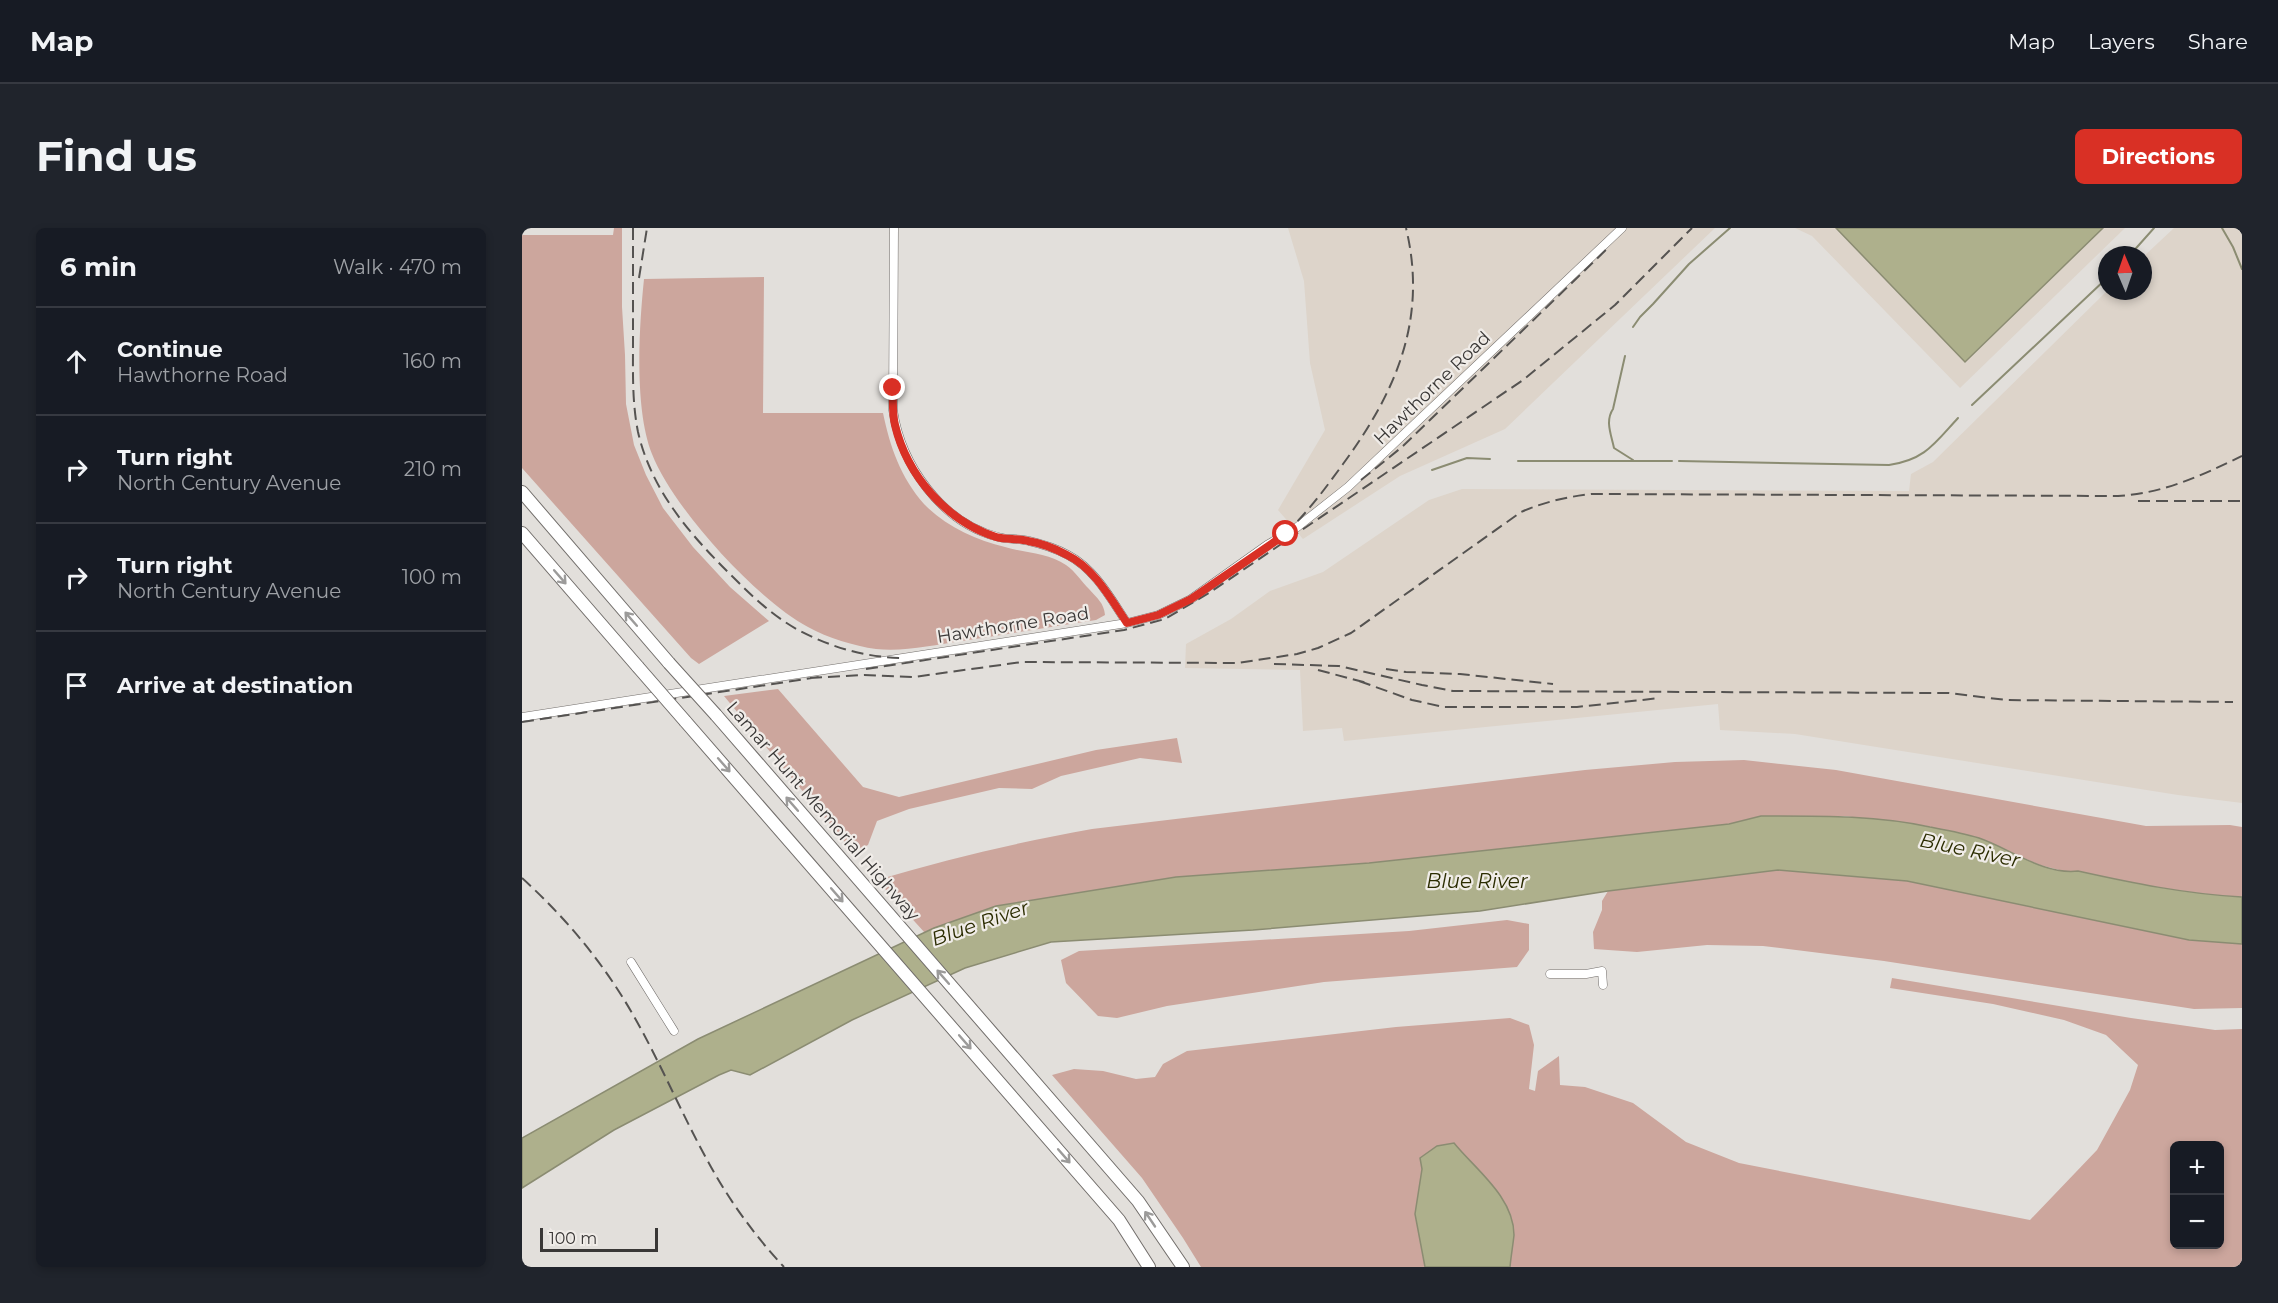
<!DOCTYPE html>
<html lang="en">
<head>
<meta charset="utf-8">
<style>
	body { margin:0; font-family:Montserrat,sans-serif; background:#20242c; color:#f1f3f6 }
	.controls { position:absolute; right:18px; bottom:18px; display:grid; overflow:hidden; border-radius:9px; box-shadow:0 3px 9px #0003 }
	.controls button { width:54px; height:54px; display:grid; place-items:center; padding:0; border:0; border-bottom:2px solid #363941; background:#171b24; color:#f1f3f6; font:30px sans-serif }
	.compass { position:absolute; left:1576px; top:18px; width:54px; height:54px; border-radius:50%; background:#171b24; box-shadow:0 3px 9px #0003; rotate:358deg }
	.scale { position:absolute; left:18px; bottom:15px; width:118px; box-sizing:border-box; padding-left:6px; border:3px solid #393736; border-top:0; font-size:16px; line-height:21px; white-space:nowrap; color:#393736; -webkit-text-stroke:4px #f0ece8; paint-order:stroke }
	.stop { position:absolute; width:18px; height:18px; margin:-14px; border:4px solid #d93025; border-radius:50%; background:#fff }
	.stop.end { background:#d93025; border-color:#fff; box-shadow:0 2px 6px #0008 }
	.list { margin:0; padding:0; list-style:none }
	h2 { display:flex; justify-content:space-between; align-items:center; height:78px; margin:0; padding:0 24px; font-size:26px }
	h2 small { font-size:20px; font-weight:400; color:#9ea1a6 }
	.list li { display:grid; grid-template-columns:39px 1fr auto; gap:18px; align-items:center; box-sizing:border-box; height:108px; padding:0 24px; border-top:2px solid #363941 }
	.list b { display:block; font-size:22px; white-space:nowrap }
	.list p { margin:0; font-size:20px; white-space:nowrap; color:#9ea1a6 }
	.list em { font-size:20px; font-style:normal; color:#9ea1a6 }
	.icon { flex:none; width:33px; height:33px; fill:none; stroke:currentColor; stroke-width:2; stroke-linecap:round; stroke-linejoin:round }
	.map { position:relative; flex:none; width:1720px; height:1039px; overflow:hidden; border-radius:9px }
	header { display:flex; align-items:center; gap:36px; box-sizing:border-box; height:84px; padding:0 30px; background:#171b24; border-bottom:2px solid #363941 }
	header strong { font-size:28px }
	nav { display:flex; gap:33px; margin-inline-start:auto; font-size:21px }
	.intro { display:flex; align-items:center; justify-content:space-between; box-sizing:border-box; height:144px; padding:0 36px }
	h1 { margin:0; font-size:42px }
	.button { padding:15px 27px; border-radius:9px; background:#d93025; color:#fff; font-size:21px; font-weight:700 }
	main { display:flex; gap:36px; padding:0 36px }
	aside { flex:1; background:#171b24; border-radius:9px; box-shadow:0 3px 9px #0003 }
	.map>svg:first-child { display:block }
	.built { fill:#ddd4ca }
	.green { fill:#cca69d; fill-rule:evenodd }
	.water { fill:#aeb08c; stroke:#8b8c72; stroke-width:1.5 }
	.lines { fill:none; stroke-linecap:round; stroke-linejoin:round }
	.stream { stroke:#8b8c72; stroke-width:2 }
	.minor-casing { stroke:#726e6b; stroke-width:9 }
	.highway-casing { stroke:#726e6b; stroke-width:14 }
	.minor { stroke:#fff; stroke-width:8 }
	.highway { stroke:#fff; stroke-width:12 }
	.rail { stroke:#555351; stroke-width:2; stroke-dasharray:12 6; stroke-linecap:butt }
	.highway-bridge-casing { stroke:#726e6b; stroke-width:14; stroke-linecap:butt }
	.highway-bridge { stroke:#fff; stroke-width:12 }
	.oneway { stroke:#9c9b9a }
	.route { stroke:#d93025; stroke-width:8 }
	.labels { text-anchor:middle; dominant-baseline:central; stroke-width:4.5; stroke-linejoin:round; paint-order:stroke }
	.street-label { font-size:18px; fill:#393736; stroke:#f0ece8 }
	.water-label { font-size:20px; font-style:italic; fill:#2b2c00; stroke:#f0ece8 }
</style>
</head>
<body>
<header>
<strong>Map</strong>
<nav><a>Map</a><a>Layers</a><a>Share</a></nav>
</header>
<div class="intro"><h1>Find us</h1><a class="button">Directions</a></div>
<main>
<aside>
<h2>6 min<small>Walk · 470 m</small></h2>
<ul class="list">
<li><svg class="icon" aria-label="ahead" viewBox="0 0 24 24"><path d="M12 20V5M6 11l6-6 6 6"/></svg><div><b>Continue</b><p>Hawthorne Road</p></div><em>160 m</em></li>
<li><svg class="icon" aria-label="right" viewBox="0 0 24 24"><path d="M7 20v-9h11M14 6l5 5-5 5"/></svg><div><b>Turn right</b><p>North Century Avenue</p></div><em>210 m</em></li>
<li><svg class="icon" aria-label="right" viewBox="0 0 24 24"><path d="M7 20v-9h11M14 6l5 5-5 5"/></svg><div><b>Turn right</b><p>North Century Avenue</p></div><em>100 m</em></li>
<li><svg class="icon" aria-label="arrive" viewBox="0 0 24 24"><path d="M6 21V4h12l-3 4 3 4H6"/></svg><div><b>Arrive at destination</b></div></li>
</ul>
</aside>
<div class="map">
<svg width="1720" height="1039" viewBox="0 0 1720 1039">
	<rect width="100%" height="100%" fill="#e2dfdb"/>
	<path class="built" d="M766,0H1193L983,201L878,248L781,311L756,282L803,202L788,135L782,53Z
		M1273,0H1603L1438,160L1290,8Z
		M1652,0H1720V575L1656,567L1273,506L1198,502L1196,476L822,513L820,500L781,503L778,442L663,440L664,416L709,391L748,363L801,344L907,272L940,261L1387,263L1389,246L1411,234L1585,63H1621V29Z"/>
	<path class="green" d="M92,0H100V79L103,127L104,176L112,217L124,247L141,280L171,319L208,359L247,393L177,436L169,430L0,240V7H91Z
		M242,49L241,185H361C368,219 379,250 402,276C423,298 454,312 483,319C503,325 527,325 544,337C553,343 560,354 567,361C575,370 582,375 583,387L574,392C529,399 485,406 440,413C412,417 382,424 354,421C332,418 306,410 286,399C234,371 151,280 130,226C112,181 117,99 122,51Z
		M256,461L341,559L377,569L574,522L655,510L660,535L618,530L539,548L510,561L477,560L387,581L355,593L346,617L331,624L202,468Z
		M1222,532L1314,542L1624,598L1708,597L1720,599V669C1664,666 1610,655 1556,643L1545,644L1518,637L1457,611L1405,598L1322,588H1239L1207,596L847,635L654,649L474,678L403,705L355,652C426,631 497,614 570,601L1063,542L1153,534Z
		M1256,642L1385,653L1667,712L1720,716V780L1672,781L1362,733L1241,718L1185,717L1115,724L1072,721L1071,704L1080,682V673L1086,663Z
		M985,692L1007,696V722L995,739L802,754L645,778L595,790L576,788L544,755L539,732L557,723L887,703Z
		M1370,750L1609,790L1693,802L1720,801V1039H679L661,1010L620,950L530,847L552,841L581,843L614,851L633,849L641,836L665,823L874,799L988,790L1007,797L1012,817L1007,861L1013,863L1016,843L1037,828L1038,857L1063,859L1111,875L1164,914L1217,935L1508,992L1575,922L1608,862L1616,837L1584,807L1542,792L1471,776L1368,760ZM1652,918H1698V1016H1652Z"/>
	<path class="water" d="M1314,0H1581L1443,134Z
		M1239,588C1295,588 1353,587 1408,599C1424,602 1441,605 1457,610C1489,621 1521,647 1556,643C1610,655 1664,666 1720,669V716L1667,712L1385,653L1256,642L1086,663L958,683L731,702L529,714L443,740L330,792L228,847L209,842L197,847L92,902L0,960V910L176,811L412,700L474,678L654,649L847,635L1207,596Z
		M932,915C953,941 992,969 992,1007C991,1017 989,1028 988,1039H903L893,986L900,941L898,930L915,918Z"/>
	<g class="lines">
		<path class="stream" d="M1700,0L1711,19L1720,41
			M1608,27L1632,0
			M1111,99L1118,89L1131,76L1167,36L1208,0
			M1103,128L1091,181C1083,193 1089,206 1092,220L1111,232
			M1450,177L1585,50
			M996,233H1150
			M1157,233L1367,237C1403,232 1413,215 1436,190
			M910,242L945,230L968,231"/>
		<defs>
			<path id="minor" d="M372,0L371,182C379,237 420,295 476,309C486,312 497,310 507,313C520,316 535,321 546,327C573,341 589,371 605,395
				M0,489L605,395L636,387L669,371L745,317L774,300L826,259L1100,0
				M109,734L152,803
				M1028,746H1064L1080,743L1081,757"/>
			<path id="highway" d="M0,264L147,435
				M0,305L116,439
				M194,487L616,973L661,1039
				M163,493L597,992L627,1039"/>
		</defs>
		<use href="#minor" class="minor-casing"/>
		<use href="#highway" class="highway-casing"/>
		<use href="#minor" class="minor"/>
		<use href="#highway" class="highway"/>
		<path class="rail" d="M111,0C111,38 111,76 111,113C111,144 110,174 116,204C130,265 171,310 215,353C234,372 254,390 278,403C311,420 346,430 383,430
			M117,50L125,0
			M839,252L880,219L1088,18
			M1616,273H1720
			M763,306C785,285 803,261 821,236C874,164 906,91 884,0
			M752,436L817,438L900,457L931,463L1427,465L1484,472L1711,474
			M344,441L602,402L643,391L687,365L1001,152L1093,77L1170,0
			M864,441L884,444L938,446L1031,456
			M796,442L845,455
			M288,450L342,447L392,449L500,434L716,435L775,426L796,420L829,405L999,284C1022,274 1044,269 1069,266L1596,268C1643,265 1678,248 1720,228
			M837,453L890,472L922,479H1055L1138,470
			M0,494L297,449
			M0,650C46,692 84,738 114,792C141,840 162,891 189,939C209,975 234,1009 262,1039"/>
		<defs>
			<path id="highway-bridge" d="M147,435L194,487
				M116,439L163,493"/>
		</defs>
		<use href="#highway-bridge" class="highway-bridge-casing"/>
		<use href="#highway-bridge" class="highway-bridge"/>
	</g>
	<defs><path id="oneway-shaft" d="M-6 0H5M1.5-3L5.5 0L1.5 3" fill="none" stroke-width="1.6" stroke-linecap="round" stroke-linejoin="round" transform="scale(1.5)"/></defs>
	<g class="oneway">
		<use href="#oneway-shaft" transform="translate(38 349) rotate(49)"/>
		<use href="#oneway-shaft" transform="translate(109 391) rotate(-131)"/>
		<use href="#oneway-shaft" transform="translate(202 537) rotate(49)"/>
		<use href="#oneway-shaft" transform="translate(270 576) rotate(-131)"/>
		<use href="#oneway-shaft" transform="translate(315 667) rotate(49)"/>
		<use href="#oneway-shaft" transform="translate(421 749) rotate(-131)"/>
		<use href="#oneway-shaft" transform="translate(443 814) rotate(49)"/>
		<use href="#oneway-shaft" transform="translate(542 928) rotate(49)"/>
		<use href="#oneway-shaft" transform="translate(628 991) rotate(-124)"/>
	</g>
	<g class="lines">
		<path class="route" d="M371,160C371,172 370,185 373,197C385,247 424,293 474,309C484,312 496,310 506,313C518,315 534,321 545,327C572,340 589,371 605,395L636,387L669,371L764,306"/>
	</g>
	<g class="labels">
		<g class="street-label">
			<text transform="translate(910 160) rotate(-44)">Hawthorne Road</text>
			<text transform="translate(491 397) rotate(-9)">Hawthorne Road</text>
			<text transform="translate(301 583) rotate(49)">Lamar Hunt Memorial Highway</text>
		</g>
		<g class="water-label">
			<text transform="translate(1448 622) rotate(12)">Blue River</text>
			<text x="955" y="653">Blue River</text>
			<text transform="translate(458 695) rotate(-19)">Blue River</text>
		</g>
	</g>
</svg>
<div class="controls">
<button>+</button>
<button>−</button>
</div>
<svg class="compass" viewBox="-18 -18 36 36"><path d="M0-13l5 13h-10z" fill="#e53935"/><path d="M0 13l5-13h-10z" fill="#9ea1a6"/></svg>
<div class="scale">100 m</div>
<div class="stop" style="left:764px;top:306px"></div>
<div class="stop end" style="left:371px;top:160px"></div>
</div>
</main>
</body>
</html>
